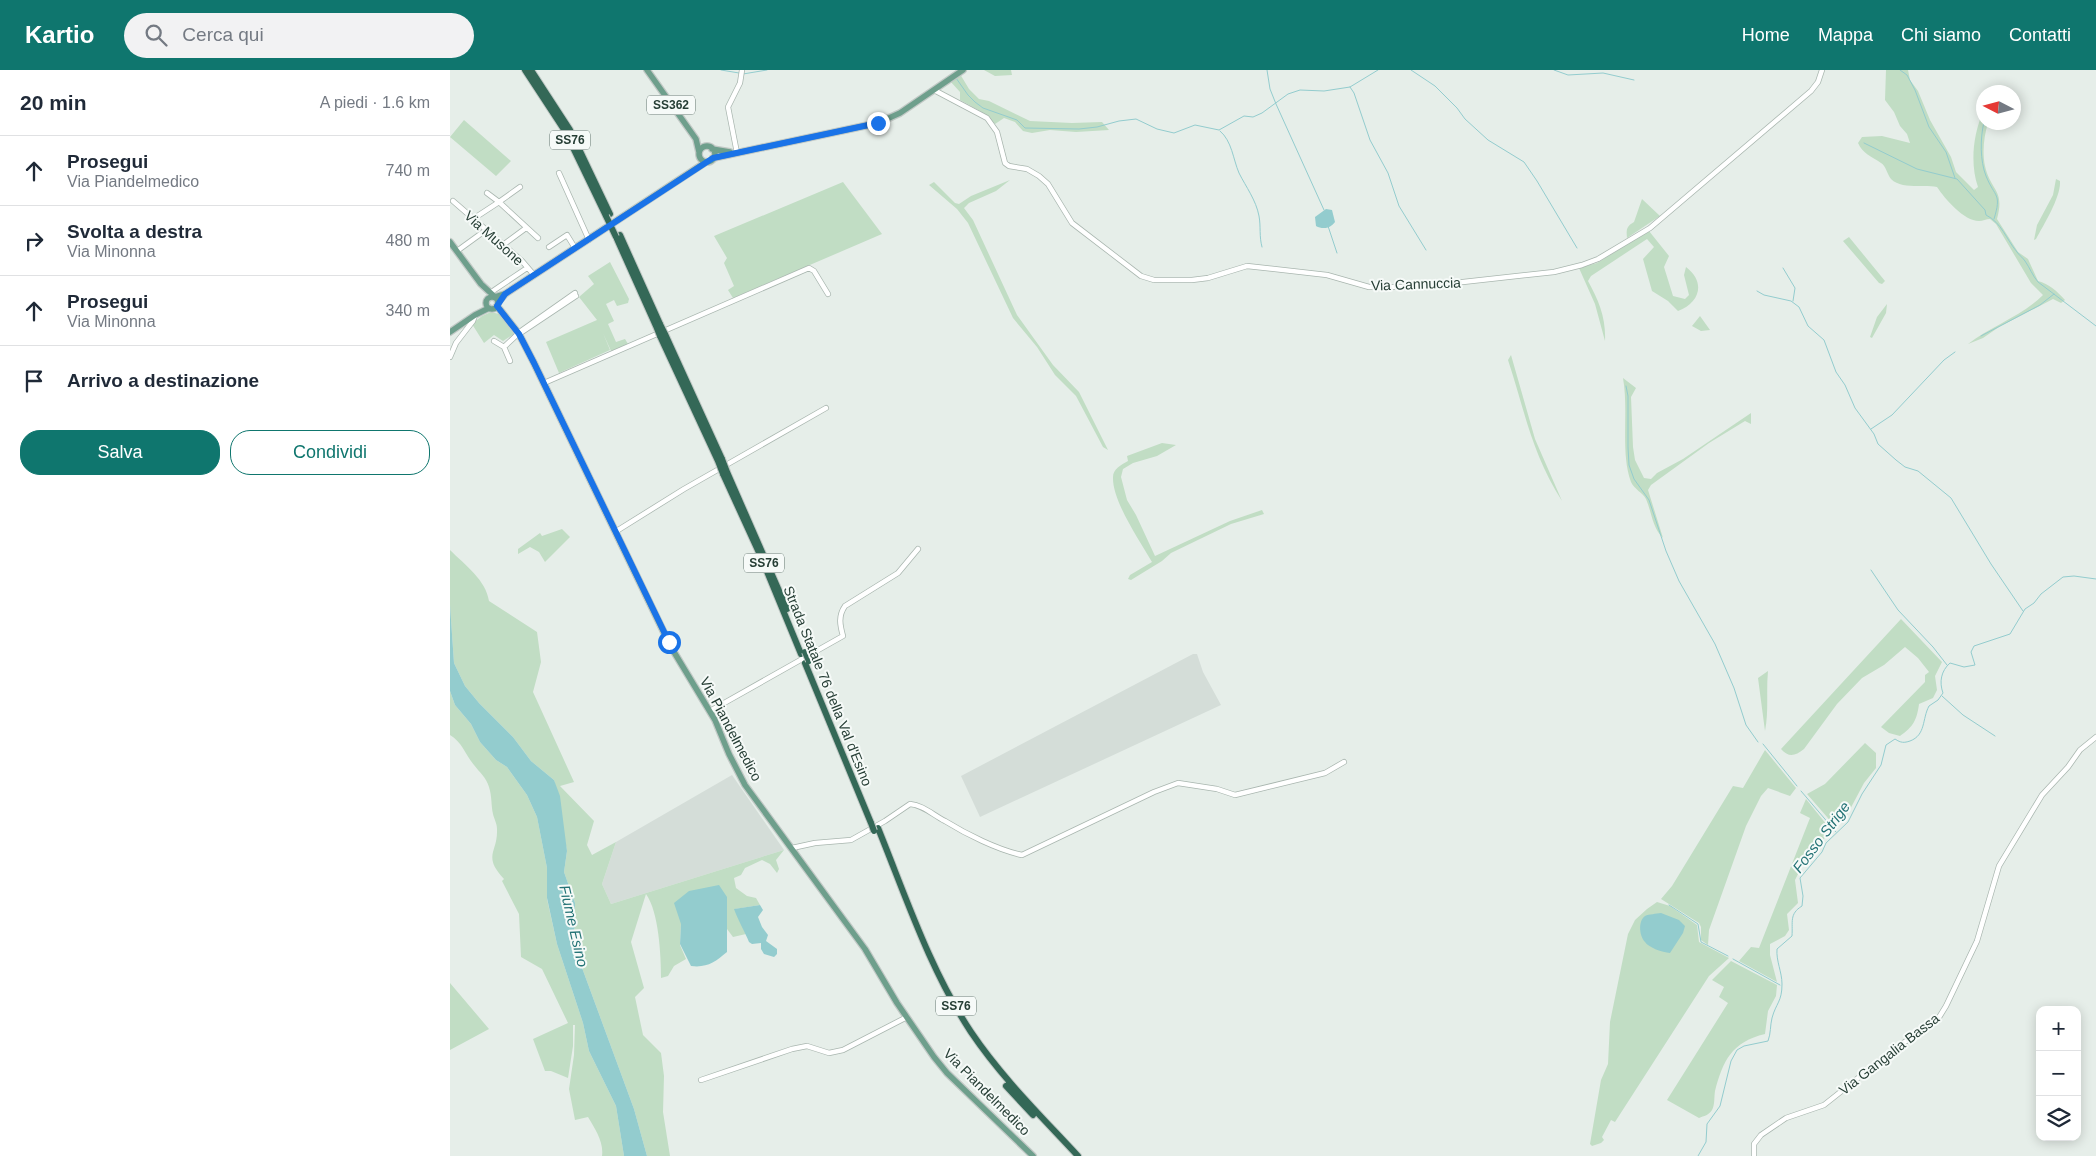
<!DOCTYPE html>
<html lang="it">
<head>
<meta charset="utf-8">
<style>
	body { margin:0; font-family:Helvetica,sans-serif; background:#f2f2f3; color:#1f2937 }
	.controls { position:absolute; right:15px; bottom:15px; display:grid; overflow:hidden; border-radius:10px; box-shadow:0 2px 12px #0003 }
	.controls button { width:45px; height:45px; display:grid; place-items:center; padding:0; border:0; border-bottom:1px solid #e0e1e3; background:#fff; color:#1f2937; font:25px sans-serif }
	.compass { position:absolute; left:1526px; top:15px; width:45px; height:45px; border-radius:50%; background:#fff; box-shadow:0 2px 12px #0003; rotate:276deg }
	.stop { position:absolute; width:15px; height:15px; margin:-11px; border:4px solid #1a73e8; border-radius:50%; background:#fff }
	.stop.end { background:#1a73e8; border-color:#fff; box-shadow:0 1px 5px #0008 }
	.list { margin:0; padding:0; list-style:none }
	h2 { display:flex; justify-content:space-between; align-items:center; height:65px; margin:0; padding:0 20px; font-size:21px }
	h2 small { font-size:16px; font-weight:400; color:#747a83 }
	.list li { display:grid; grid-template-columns:32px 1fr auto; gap:15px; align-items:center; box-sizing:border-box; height:70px; padding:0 20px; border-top:1px solid #e0e1e3 }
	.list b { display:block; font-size:19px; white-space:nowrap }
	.list p { margin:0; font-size:16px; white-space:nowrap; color:#747a83 }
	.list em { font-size:16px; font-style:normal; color:#747a83 }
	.actions { display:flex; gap:10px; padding:15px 20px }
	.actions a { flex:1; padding:11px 0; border:1px solid #0f766e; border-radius:20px; text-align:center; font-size:18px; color:#0f766e }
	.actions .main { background:#0f766e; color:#fff }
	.icon { flex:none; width:28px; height:28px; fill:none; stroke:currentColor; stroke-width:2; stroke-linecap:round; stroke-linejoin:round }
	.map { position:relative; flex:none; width:1646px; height:1086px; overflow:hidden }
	header { display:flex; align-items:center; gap:30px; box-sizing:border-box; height:70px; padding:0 25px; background:#0f766e; color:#fff }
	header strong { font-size:24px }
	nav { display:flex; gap:28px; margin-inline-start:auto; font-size:18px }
	.search { width:350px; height:45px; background:#f2f2f3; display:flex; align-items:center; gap:12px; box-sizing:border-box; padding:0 18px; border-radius:28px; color:#747a83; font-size:19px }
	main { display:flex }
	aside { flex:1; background:#fff }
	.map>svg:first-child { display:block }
	.built { fill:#d4ddd8 }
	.green { fill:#c1ddc4 }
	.water { fill:#93ccce }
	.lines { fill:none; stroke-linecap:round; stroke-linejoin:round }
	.stream { stroke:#93ccce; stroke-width:1 }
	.minor-casing { stroke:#a9b6af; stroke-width:6 }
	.major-casing { stroke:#c2c9c6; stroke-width:8 }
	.highway-casing { stroke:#c2c9c6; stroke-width:8 }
	.minor { stroke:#fff; stroke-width:4.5 }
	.major { stroke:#6e9f8c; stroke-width:5.5 }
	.highway { stroke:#346857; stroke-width:6 }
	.highway-bridge-casing { stroke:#c2c9c6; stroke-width:8; stroke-linecap:butt }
	.highway-bridge { stroke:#346857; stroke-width:6 }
	.route { stroke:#1a73e8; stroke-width:6 }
	.labels { text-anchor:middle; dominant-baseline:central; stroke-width:4; stroke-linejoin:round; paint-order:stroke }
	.shield { fill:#f6faf8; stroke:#647670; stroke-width:1 }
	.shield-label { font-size:12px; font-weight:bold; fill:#263e35 }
	.street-label { font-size:14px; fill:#263e35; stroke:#f6faf8 }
	.water-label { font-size:15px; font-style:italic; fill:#247376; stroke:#f6faf8 }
</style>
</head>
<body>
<header>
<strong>Kartio</strong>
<div class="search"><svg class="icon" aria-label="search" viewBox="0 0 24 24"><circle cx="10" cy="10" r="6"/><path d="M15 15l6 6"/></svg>Cerca qui</div>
<nav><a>Home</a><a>Mappa</a><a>Chi siamo</a><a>Contatti</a></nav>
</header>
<main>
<aside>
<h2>20 min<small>A piedi · 1.6 km</small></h2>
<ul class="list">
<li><svg class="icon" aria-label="ahead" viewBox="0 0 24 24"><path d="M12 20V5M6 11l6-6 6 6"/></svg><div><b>Prosegui</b><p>Via Piandelmedico</p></div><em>740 m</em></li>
<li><svg class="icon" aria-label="right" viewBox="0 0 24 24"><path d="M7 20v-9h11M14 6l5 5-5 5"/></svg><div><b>Svolta a destra</b><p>Via Minonna</p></div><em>480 m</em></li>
<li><svg class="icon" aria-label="ahead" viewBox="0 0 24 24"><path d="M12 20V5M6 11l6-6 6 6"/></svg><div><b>Prosegui</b><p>Via Minonna</p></div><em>340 m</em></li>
<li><svg class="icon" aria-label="arrive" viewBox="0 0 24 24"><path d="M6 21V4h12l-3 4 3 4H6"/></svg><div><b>Arrivo a destinazione</b></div></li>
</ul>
<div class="actions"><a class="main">Salva</a><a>Condividi</a></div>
</aside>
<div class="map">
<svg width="1646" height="1086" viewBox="0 0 1646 1086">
	<rect width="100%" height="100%" fill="#e6eee9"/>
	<path class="built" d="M743,584H747L753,602L771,635L530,747L511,706Z
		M282,705L334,780L161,834L152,814L166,772Z"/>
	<path class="green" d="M534,0H561L562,5L545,6Z
		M1436,0H1458L1460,10L1468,21L1480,50L1501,87L1506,102L1524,120L1528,117C1520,94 1523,65 1533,42L1534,52L1538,53C1534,66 1532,82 1535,96C1541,122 1555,119 1547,149L1568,182L1578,189L1588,211C1599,214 1607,221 1615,230L1611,233L1603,229L1549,257L1533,268L1518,274C1541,256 1572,246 1593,225L1581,213L1546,154L1540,149C1536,149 1533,151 1529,151C1514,151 1495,129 1487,117C1474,114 1452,120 1441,109C1437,104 1436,96 1431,93C1421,86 1413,84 1408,73L1412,67L1432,66L1460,73L1457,64L1450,56L1444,42L1435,30Z
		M510,4L519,19L529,29L539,31L580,51L622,53L652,52L659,60L626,62L600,60L582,63L573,61L565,52L554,48L545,54L530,41L510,30V22L500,11Z
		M14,50L61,91L46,106L0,67Z
		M1606,109L1610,111C1611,127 1594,154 1586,169L1584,170L1587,155L1603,125Z
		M560,110L546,121L519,133L514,138L523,150L567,245L603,295L629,322L658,380L653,377L626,326L605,305L587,277L563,248L518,153L507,139L479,115L484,112L505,133L509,134L521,126Z
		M393,112L432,164L283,228L278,220L284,216L274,193L277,188L264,166Z
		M1192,129L1210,146L1177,168C1176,159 1177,156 1184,152Z
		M1199,161L1219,186L1214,197L1223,226L1235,229L1239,225L1234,205L1236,197C1256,212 1250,233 1228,241L1218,231L1202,221L1193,189L1204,177L1197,169L1141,206L1138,211C1149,231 1156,248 1155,271L1145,234L1129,198L1147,193Z
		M1399,167L1435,211L1432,214L1429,213L1393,171Z
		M160,192L179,229L178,233L167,236L164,230L156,234L164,251L158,254L166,272L175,269L178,274L161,281L153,263L160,280L109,303L96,272L147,250L129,227L144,214L138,206Z
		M1437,234L1436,243L1422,268L1420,267L1427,247Z
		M41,242L49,244L64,264L53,271L44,265L34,273L22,254L32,246Z
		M1250,246L1260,260L1251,261L1242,256Z
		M1061,285L1085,369L1112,431C1082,384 1075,342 1058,290Z
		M1173,308L1186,318L1181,327L1183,377L1185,390L1194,408L1201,409L1207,403L1233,389L1301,343V354L1295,351L1259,373L1201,415L1198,420L1213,468C1202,457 1202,443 1196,429C1193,423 1184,419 1181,412C1170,382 1179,341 1173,308Z
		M712,373L726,375L707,386L683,393L673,399L671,407L677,430L686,445L705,486L780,451L812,440L814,444L781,454L721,483L712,491L681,510L678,509L680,505L702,492C690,471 662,431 663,407C663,399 671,395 678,391L677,386Z
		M112,459L120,467L95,492L89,482L80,477L68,484V479L90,463L92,466Z
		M0,480C15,495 36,510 39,531L87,562L91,592L83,622L124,712L110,716L144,751L137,775L142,785L166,772L152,814L161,834L334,780L326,790L329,799L327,803L320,794L312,790L295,798L291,805L284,808L286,818L297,826L306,828L310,835L285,839L296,864L283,867L277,859V827L231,854L230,875L236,889L224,896L218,906L211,908C211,886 209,842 196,824L181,872L194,918L185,927L193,965L211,983L214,1006L213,1042L220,1086H197L184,1039L124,876L125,833L114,802L117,781L104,710L81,691L63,667L29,633L15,616L4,593L0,535Z
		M1451,549L1492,592L1485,606L1487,620L1483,628L1469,634C1467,650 1463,657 1450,666L1439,663L1431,657L1475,612V605L1479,602L1468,588L1455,577L1434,595L1412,608L1387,634L1354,679C1345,686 1339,688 1331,679Z
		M1318,601C1316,621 1319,641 1315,661L1308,608Z
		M0,621L5,635L21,654L30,672L46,690L57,697L77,725L87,747L97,798V829L107,874L133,953L139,981L166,1036L174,1086H152C154,1072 145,1059 138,1047L125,1050L119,1019L124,985L125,955H123V976L118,1008L101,1001H95L83,969L118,953L92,899L71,887L69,844L52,811L54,809C32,785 48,783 47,759C47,753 44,749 43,744C41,735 42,726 39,717C36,707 30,703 24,695C15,684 12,672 0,665Z
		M1415,673L1426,683V698L1414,713L1397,745L1384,755L1357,724L1375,714Z
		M1315,680L1346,718L1340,726L1318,718L1311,726L1296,756L1259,860L1258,875L1251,870V857L1249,853L1211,829L1222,816L1283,716L1293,718Z
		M1356,729L1381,760L1351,798L1345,810L1348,833L1337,844L1339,860L1335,866L1320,874V885L1327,912L1289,891L1301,877L1309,878L1360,748L1350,743Z
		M1207,832L1220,836L1247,855L1249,872L1279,888L1259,906L1165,1052L1161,1050L1152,1067L1154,1070L1151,1073L1142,1076L1140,1074L1151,1010L1158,994L1160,952L1178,864L1185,850L1197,839Z
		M1281,891L1327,915L1326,926L1318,941L1315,964C1282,972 1273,990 1265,1021C1264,1027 1265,1035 1262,1040C1259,1045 1254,1046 1249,1048L1217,1030L1278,933L1269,927L1274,917L1262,910Z
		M0,913L39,959L0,980Z"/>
	<path class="water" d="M876,139L882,140L885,152C881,158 873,160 866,156L865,147Z
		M0,535L4,593L15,616L29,633L63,667L81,691L104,710L110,726L117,781L114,802L125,833L124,876L184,1039L197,1086H174L166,1036L139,981L133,953L107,874L97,828V798L87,747L77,725L57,697L46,690L30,672L21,654L5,635L0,621Z
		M269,815L277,827V882C265,892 257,898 241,896L230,874L231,854L224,833L239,821Z
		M310,835L313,840L308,847L312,857L318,865L316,871L327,879V884L324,887L314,884L311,879V873L302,874L299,872C295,862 287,848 284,839Z
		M1211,843L1229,850L1235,856L1233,863L1220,883C1212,882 1199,878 1195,872C1189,866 1188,851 1195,846C1199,844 1206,844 1211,843Z"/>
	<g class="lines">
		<path class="stream" d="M271,0L289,3
			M817,0L820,19L826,34L874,140
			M961,0L985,16L1007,38L1015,49L1038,70L1074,92L1087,111L1127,178
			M1104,0L1118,5L1153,3L1184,10
			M1450,0L1457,5L1465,20L1479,57L1496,82L1505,108
			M293,4L317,0
			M506,8L518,25L525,32L533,38L567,50L575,58L629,59L647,57L669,51L686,49L707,59L724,63L745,55L769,60L794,46L803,47L812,43L838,24L850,20L874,21L900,17L928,0
			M900,17L904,23L920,70L938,103L949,136L976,180
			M1534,52C1530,68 1530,91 1536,106C1545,128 1552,123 1544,149
			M770,61C782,71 783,89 789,103C796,117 806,130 809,146C811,157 809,166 812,177
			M1414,73L1467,99L1507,109L1535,140L1536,145C1552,153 1556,169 1567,182C1569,185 1573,188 1575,191C1580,198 1582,205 1588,212L1646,256
			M878,156L887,183
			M1333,198L1345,218L1343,231
			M1307,221L1314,225L1341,231L1349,237L1358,256L1374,270L1386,302L1395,315L1405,338L1424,364L1428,374L1446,390L1455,397L1468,401L1501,428L1541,494L1573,541
			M1531,266L1590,235L1604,224
			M1176,316L1178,326V377L1179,395L1184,409L1199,430L1216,481L1229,511L1265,574L1284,618L1296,655L1308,672
			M1421,359L1442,345L1494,290L1505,282
			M1421,500L1448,540L1483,577L1497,595
			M1492,626L1513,645L1545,666
			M1313,674L1347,716
			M1351,721L1386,762
			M1219,835L1248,854L1251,872L1278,886
			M1283,889L1330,915
			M1248,1086L1256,1072L1257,1054L1270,1036L1281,991L1287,980L1294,976L1318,971C1321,963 1320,956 1322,948C1326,933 1332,932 1332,914C1332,902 1326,891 1327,879L1342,866C1343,852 1339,844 1352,836L1353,826L1350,808L1372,782L1376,773L1398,752L1412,724L1431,695L1436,675L1445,669C1451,673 1454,673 1460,671C1476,665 1472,649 1479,636L1488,630L1493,623C1489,612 1491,601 1500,593L1514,597L1525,595L1521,582L1524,576L1560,564L1575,539L1584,533L1591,524L1613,507L1624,506L1646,509"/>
		<defs>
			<path id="minor" d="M484,20L537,48L547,62L555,93L559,96L577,99L589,106L598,114L622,153L691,206L704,210H742L758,208L797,196L877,205L919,217H968L1104,202L1132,195L1148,189L1200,158L1361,21L1368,12L1372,0
				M287,83L278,37L290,13L292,0
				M109,103L139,170
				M37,123L49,132L70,117
				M3,131L72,191L84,205
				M23,149L49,132L88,168
				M53,175L76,158
				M99,177L117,165L125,178
				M7,181L36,160
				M40,223L77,198
				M69,264L126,226
				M44,271L54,277L71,261L125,223
				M54,277L60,291
				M0,287L6,273L23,251L25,245
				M94,313L359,198L364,201L378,224
				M165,462L234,419L376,338
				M260,641L393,566C390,555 388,546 395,536L448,503L468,479
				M342,778L365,773L401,770L435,751L460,734C473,735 483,745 495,751C516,764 548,780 572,785L704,722L728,713L767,719L785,725L875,703L894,692
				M251,1010L342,979L357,976L379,983L393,980L457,947
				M1304,1086V1074L1311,1065L1336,1048L1374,1035L1446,978L1488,949L1496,936L1527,871L1549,796L1592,725L1618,697L1630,680L1646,667"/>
			<path id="major" d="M197,0L246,69L249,82
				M249 84a8 8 0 1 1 16 0a8 8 0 1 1-16 0Z
				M262,79L280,82
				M263,88L428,53L450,43L513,0
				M0,172L31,214L45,227L55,224
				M36 233a6 6 0 1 1 12 0a6 6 0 1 1-12 0Z
				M48,232L55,224L256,92
				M47,236L69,264L84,293L221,577L265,650L279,684L295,715L415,879L447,933L484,987L497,1003L583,1086
				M0,262L25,245L39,238"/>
			<path id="highway" d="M75,0L115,61L156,146
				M81,0L120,60L160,144
				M170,165L210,254
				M167,169L206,256
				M215,264L272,389
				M210,266L268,391
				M277,402L337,539
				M273,404L311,487L351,584
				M355,593L421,753
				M428,758C456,827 480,900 521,962C552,1008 591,1046 628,1086
				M556,1016L583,1045"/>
		</defs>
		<use href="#minor" class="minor-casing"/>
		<use href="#major" class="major-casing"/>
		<use href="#highway" class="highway-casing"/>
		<use href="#minor" class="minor"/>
		<use href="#major" class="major"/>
		<use href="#highway" class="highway"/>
		<defs>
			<path id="highway-bridge" d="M156,146L166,167
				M210,254L215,264
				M206,256L210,266
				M272,389L277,402
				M268,391L273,404
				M355,582L359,591
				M421,753L424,761"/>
		</defs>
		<use href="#highway-bridge" class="highway-bridge-casing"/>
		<use href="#highway-bridge" class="highway-bridge"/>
	</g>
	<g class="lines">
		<path class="route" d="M219,572L84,293L69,264L47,236L55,224L263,88L428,53"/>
	</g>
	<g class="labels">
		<g class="shield">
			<rect x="197" y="25.5" width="48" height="19" rx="4"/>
			<rect x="100" y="60.5" width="40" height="19" rx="4"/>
			<rect x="294" y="483.5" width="40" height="19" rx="4"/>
			<rect x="486" y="926.5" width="40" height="19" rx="4"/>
		</g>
		<g class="shield-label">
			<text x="221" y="35">SS362</text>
			<text x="120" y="70">SS76</text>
			<text x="314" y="493">SS76</text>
			<text x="506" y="936">SS76</text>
		</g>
		<g class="street-label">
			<text transform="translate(44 168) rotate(42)">Via Musone</text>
			<text transform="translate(966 214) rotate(-2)">Via Cannuccia</text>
			<text transform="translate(378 616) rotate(68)">Strada Statale 76 della Val d'Esino</text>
			<text transform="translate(281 659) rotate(62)">Via Piandelmedico</text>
			<text transform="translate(1439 984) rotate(-38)">Via Gangalia Bassa</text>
			<text transform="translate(537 1022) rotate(45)">Via Piandelmedico</text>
		</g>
		<g class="water-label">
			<text transform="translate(1371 767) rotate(-53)">Fosso Strige</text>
			<text transform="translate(124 856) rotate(77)">Fiume Esino</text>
		</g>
	</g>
</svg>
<div class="controls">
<button>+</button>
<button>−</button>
<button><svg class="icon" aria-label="layers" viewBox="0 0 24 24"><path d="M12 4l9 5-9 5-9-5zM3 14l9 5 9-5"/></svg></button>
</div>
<svg class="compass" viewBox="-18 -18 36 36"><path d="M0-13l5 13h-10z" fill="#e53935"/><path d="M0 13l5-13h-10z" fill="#747a83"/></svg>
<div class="stop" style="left:219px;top:572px"></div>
<div class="stop end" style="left:428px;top:53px"></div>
</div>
</main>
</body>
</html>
